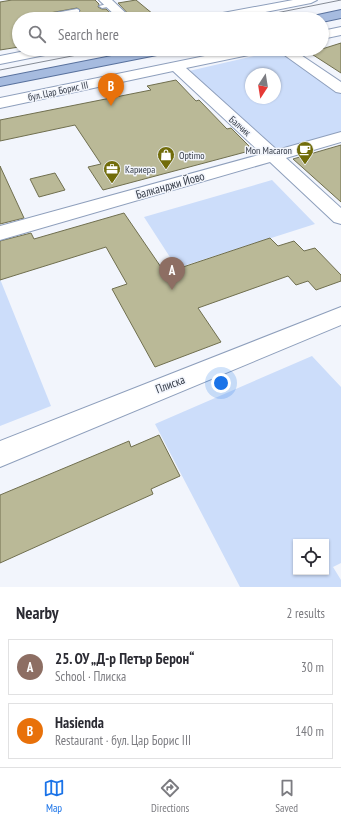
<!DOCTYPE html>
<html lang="en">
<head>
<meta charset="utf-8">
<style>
	body { margin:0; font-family:"PT Sans Narrow",sans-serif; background:#f2f2f3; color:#2b2b33 }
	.controls { position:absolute; right:12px; bottom:12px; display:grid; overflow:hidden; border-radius:0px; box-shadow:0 1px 3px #0004 }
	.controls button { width:36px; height:36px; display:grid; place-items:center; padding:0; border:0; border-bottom:1px solid #e1e1e2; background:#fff; color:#2b2b33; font:20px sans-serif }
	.compass { position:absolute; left:245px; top:68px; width:36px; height:36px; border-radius:50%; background:#fff; box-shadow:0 1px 3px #0004; rotate:192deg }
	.you { position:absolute; left:221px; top:383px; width:14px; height:14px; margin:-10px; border:3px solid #fff; border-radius:50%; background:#1a73e8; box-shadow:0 0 0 6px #1a73e833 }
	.badge { display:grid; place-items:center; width:26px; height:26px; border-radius:50%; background:#1a73e8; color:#fff; font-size:13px; font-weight:700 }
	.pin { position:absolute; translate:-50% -33px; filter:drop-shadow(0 1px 2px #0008) }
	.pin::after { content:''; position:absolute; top:21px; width:14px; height:12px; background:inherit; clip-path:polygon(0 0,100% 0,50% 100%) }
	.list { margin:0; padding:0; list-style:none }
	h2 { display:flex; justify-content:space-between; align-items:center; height:52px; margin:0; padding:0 16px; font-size:17px }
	h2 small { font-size:13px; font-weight:400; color:#7c7c81 }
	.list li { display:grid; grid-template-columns:26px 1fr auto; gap:12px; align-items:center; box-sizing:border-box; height:56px; margin:0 8px 8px; padding:0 8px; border:1px solid #e1e1e2; border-radius:0px }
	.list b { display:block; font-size:15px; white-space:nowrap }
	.list p { margin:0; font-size:13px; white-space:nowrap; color:#7c7c81 }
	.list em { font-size:13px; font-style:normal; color:#7c7c81 }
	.icon { flex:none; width:22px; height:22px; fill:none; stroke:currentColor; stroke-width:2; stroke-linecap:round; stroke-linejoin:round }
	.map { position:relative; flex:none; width:341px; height:587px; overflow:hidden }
	.search { position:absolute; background:#fff; box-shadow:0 1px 3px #0004; left:12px; right:12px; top:12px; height:44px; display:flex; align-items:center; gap:10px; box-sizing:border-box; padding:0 14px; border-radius:22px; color:#7c7c81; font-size:15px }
	.sheet { height:180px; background:#fff }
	nav { display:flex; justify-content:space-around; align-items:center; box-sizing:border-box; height:56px; border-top:1px solid #e1e1e2; background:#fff; font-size:11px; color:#7c7c81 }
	nav a { display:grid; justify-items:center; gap:2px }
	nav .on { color:#1a73e8 }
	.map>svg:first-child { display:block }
	.green { fill:#ccddfa; fill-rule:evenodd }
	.building { fill:#bab997; stroke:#706f4f }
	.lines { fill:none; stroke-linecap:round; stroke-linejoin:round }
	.lane-casing { stroke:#8e9fbc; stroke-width:2 }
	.street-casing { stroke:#8e9fbc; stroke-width:2 }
	.primary-casing { stroke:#58719d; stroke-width:2 }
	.lane { fill:#fff; fill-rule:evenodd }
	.street { fill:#fff; fill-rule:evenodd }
	.primary { fill:#a6bbdf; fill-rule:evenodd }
	.tram { stroke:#868c96; stroke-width:1 }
	.labels { text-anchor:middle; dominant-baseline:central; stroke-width:3; stroke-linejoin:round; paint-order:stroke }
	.far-street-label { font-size:10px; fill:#363d49; stroke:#f2f5fc }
	.far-poi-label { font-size:10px; fill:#363d49; stroke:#f2f5fc; text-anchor:start }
	.street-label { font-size:12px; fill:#363d49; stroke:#f2f5fc }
</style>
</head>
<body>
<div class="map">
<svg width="341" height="587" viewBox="0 0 341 587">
	<rect width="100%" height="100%" fill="#f2f5fc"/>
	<path class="green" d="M280,50L341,93V132L276,150L189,71ZM251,74H275V98H251Z
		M272,180L315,224L177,268L144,217Z
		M0,279L51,406L0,426Z
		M312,356L341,387V563L333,567L341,580V587H240L155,424ZM296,542H326V572H296Z"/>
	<path class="building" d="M12,0H95L99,4L98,7L102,9H106L117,19H45L79,13L80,10L77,8L33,16L32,17L33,19H19V47L0,50V2Z
		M136,0L159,19H133L118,3Z
		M341,43V73L307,51L322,49Z
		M176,80L196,101L199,100L227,129L231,128L253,150L103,190L88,167L101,164L75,125L0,141V120L151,90L147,86Z
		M341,145V202L293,159Z
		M0,166L24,218L0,224Z
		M55,173L65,190L39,197L30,179Z
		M124,213L165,273L270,238L278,246L294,241L304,251L315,248L341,275V281L316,290L308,281L296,285L288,276L198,308L221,342L155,367L112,289L127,284L106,247L0,280V241L31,233L34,239Z
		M159,435L180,476L151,489L153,494L0,563V495L129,441L131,447Z"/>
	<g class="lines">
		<defs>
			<path id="lane" d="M111,3L114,5L113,6L102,8L99,6Z
				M77,9L79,10V12L36,19L33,17Z"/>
			<path id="street" d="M99,0H112L132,19H119Z
				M293,0H317L311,3L230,19H206L212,15Z
				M341,27V35L322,39V31Z
				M35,49H62L55,53L0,64V56Z
				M239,49H265L258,53L186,68L277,150L341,132V142L286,158L341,208V224L334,222L270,162L0,240V226L262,154L173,71L0,108V98Z
				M276,49H292L341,82V93L336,92Z
				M341,307V325L0,467V441Z"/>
			<path id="primary" d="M341,10V18L322,22V19H311L313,16Z
				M147,49H174L167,53L0,86V78Z"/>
		</defs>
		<use href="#lane" class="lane-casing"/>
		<use href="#street" class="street-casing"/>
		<use href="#primary" class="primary-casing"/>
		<use href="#lane" class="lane"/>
		<use href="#street" class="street"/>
		<use href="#primary" class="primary"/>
		<path class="tram" d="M246,19L341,0
			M0,70L108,49"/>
	</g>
	<defs>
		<symbol id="cafe-pin" viewBox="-11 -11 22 30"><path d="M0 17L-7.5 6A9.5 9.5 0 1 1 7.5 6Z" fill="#716c0a" stroke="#f2f5fc"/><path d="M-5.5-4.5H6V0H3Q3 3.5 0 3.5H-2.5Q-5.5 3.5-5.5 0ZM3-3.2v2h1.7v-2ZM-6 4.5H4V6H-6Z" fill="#fff"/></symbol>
		<symbol id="shop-pin" viewBox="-11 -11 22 30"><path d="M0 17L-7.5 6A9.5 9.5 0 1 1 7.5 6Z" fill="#716c0a" stroke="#f2f5fc"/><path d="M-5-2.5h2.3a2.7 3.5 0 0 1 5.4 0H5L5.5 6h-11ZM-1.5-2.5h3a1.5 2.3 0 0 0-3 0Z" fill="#fff"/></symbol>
		<symbol id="office-pin" viewBox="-11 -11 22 30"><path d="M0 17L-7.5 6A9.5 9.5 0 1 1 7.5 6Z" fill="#716c0a" stroke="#f2f5fc"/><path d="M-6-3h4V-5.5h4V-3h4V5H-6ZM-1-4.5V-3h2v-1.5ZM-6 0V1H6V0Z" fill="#fff"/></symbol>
	</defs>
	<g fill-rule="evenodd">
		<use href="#cafe-pin" x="295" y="140" width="20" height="27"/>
		<use href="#shop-pin" x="156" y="145" width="20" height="27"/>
		<use href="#office-pin" x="102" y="159" width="20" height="27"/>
	</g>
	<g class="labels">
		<g class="far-street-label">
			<text transform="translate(58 91) rotate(-12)">бул. Цар Борис III</text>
			<text transform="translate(240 126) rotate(41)">Балчик</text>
		</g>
		<g class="far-poi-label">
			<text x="292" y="150" text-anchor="end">Mon Macaron</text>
			<text x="179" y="155">Optimo</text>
			<text x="125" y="169">Кариера</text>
		</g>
		<g class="street-label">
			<text transform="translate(170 185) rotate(-16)">Балканджи Йово</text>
			<text transform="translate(170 384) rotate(-21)">Плиска</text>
		</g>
	</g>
</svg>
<div class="controls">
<button><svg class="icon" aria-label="locate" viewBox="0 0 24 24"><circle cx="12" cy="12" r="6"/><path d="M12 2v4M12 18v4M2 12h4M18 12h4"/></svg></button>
</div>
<svg class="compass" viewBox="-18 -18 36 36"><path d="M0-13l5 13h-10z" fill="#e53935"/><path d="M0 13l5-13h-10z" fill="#7c7c81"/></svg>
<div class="you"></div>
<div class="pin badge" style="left:172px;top:290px;background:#8d6e63">A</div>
<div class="pin badge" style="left:111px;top:106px;background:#e8710a">B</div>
<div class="search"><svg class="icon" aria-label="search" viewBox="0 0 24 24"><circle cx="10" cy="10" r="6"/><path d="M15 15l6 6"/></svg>Search here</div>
</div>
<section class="sheet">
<h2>Nearby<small>2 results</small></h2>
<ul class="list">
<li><span class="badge" style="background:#8d6e63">A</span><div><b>25. ОУ „Д-р Петър Берон“</b><p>School · Плиска</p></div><em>30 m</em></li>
<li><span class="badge" style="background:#e8710a">B</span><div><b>Hasienda</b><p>Restaurant · бул. Цар Борис III</p></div><em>140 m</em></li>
</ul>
</section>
<nav>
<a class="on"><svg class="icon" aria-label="map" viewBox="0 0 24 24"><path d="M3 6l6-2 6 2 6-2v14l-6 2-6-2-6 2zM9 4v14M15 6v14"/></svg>Map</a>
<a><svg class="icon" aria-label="directions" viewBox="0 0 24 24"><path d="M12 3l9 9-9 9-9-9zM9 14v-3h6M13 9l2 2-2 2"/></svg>Directions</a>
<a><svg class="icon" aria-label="saved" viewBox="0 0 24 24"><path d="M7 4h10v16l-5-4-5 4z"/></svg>Saved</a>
</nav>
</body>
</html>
